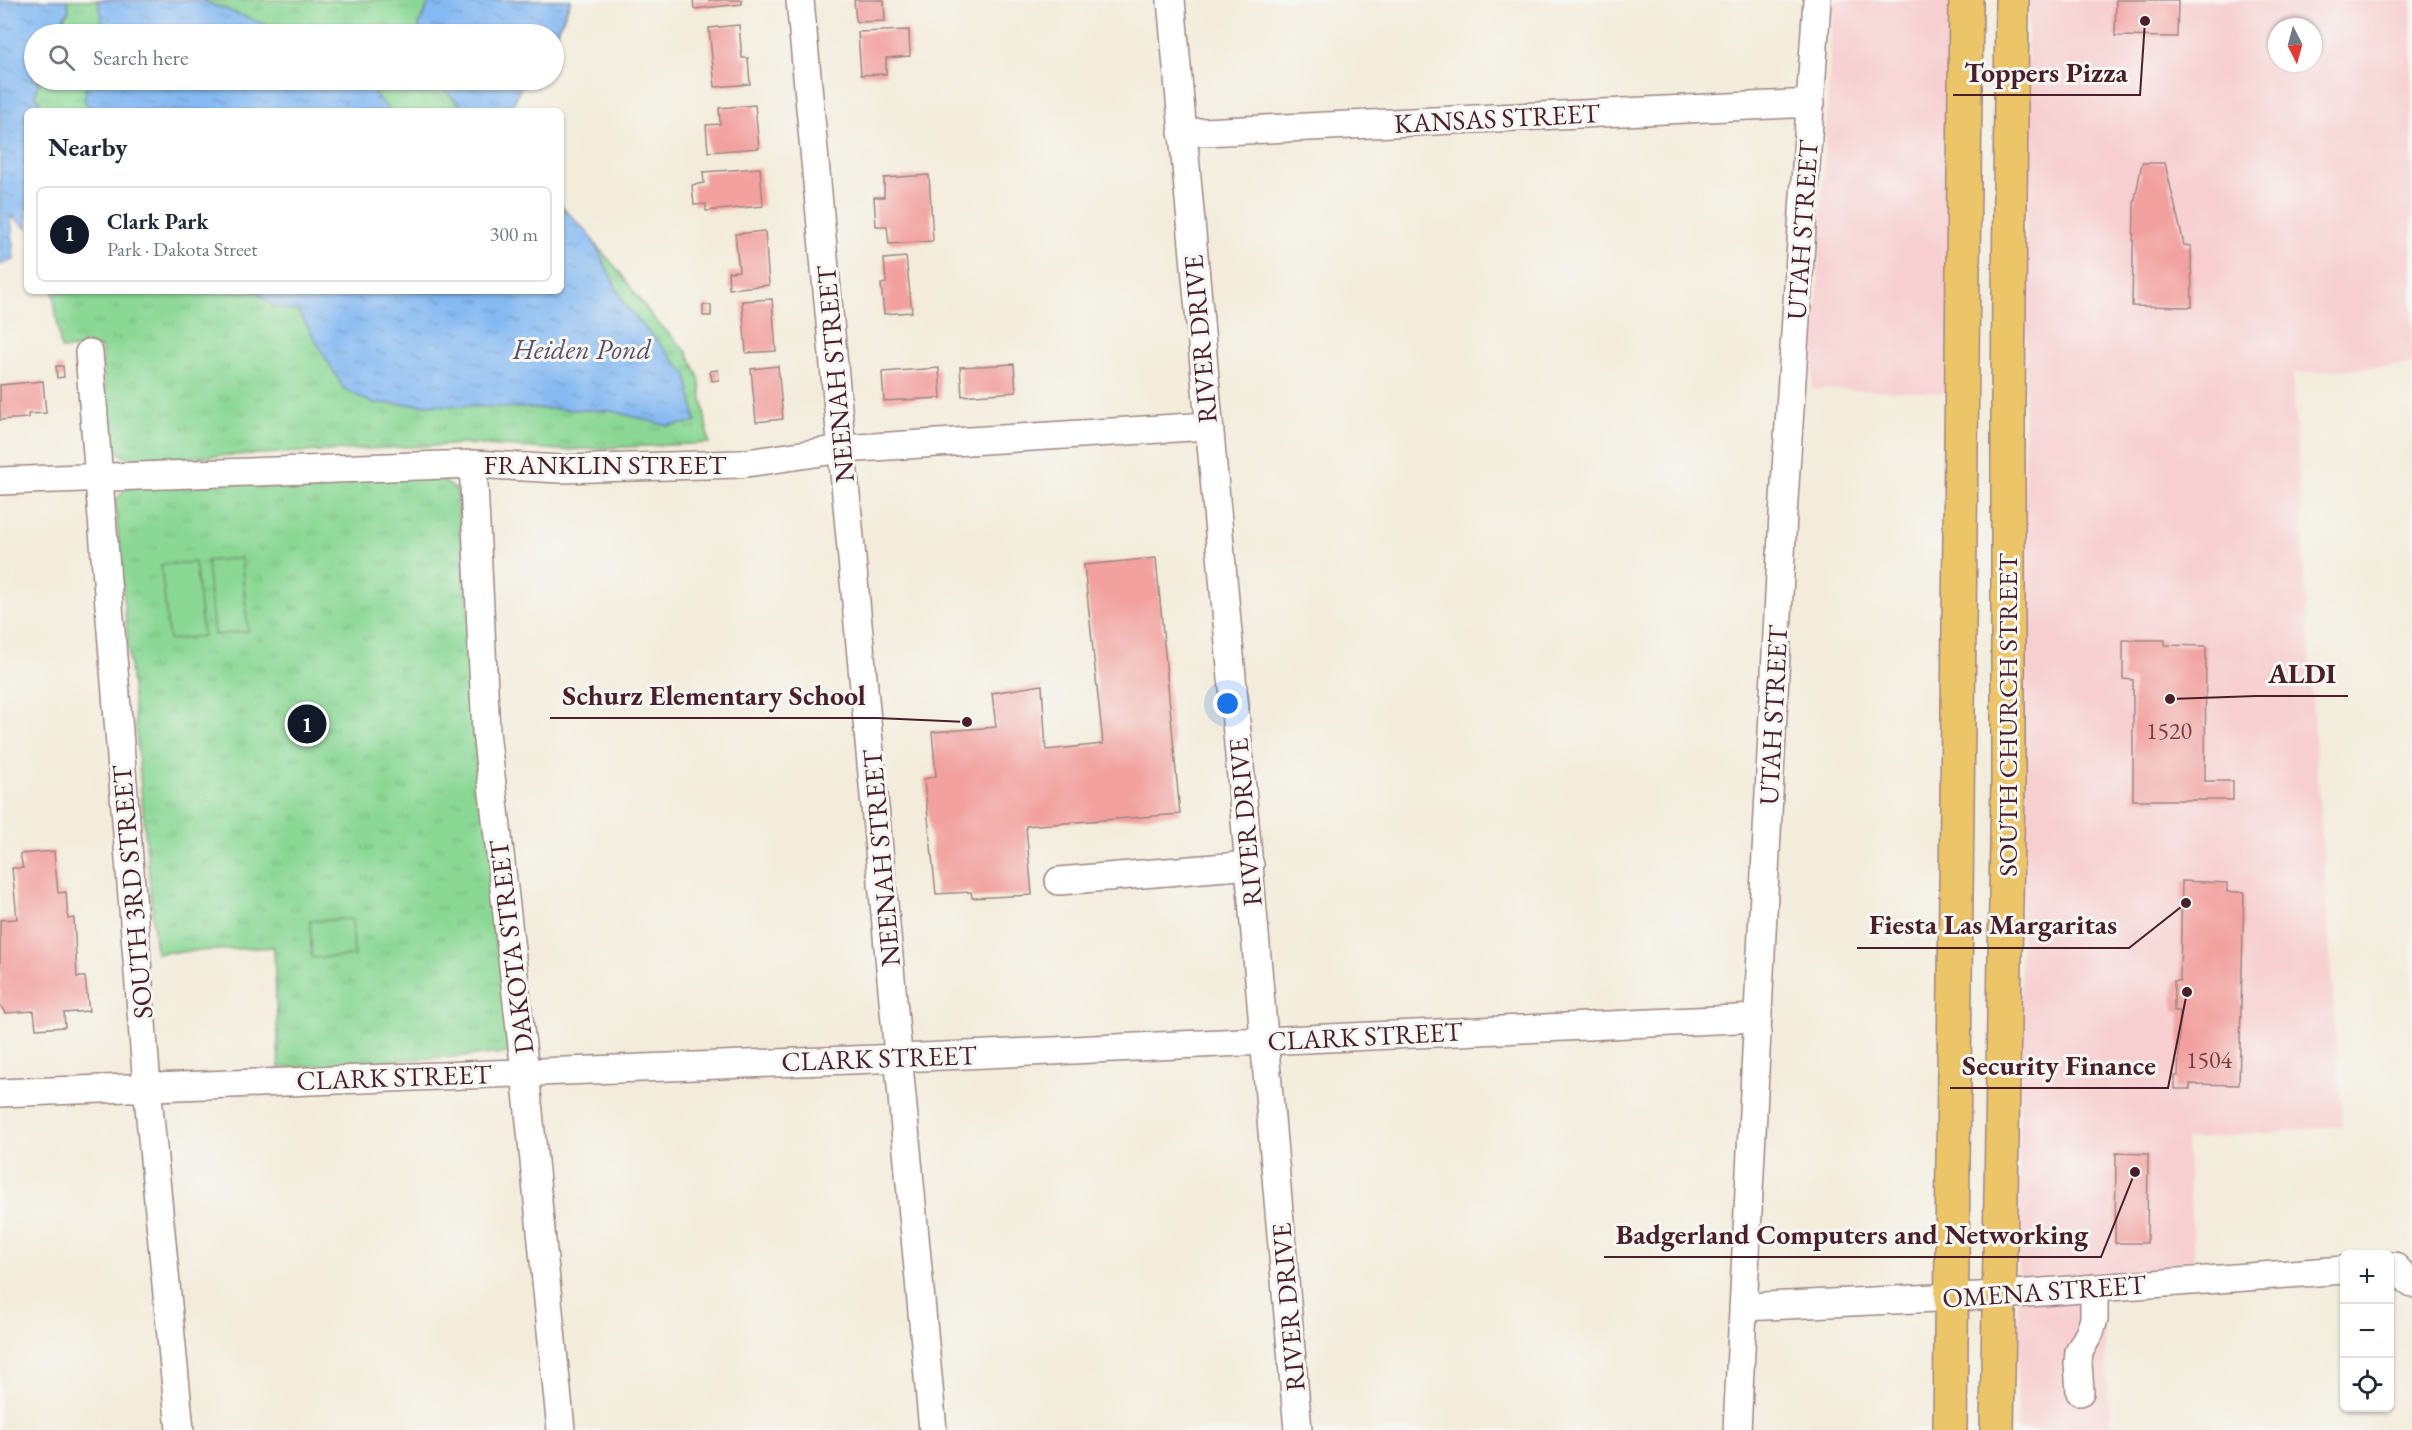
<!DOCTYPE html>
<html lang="en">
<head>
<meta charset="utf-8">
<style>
	body { margin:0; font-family:"EB Garamond",serif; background:#f2f2f3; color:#1f2937 }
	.controls { position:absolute; right:18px; bottom:18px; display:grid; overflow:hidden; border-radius:9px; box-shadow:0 2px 4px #0004 }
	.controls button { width:54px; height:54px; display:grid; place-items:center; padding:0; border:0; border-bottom:2px solid #e0e1e3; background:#fff; color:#1f2937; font:30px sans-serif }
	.compass { position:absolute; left:2268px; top:18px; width:54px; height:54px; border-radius:50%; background:#fff; box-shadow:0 2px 4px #0004; rotate:174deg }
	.you { position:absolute; left:1228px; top:704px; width:21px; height:21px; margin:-15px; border:4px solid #fff; border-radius:50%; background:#1a73e8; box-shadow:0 0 0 9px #1a73e833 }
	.badge { display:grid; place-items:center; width:39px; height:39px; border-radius:50%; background:#111827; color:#fff; font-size:20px; font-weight:700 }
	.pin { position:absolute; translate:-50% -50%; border:3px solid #fff; box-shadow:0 2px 6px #0006 }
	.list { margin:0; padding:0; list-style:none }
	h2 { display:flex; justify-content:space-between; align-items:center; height:78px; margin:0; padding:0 24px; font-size:26px }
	h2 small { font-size:20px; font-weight:400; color:#747a83 }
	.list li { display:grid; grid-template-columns:39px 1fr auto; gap:18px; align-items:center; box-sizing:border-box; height:96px; margin:0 12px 12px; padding:0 12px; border:2px solid #e0e1e3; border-radius:9px }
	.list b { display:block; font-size:22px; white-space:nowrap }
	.list p { margin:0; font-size:20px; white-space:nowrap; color:#747a83 }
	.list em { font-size:20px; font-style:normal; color:#747a83 }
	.icon { flex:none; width:33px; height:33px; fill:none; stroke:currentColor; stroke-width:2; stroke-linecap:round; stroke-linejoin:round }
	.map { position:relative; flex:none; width:2412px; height:1430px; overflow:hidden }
	.search { position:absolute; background:#fff; box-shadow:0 2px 4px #0004; left:24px; top:24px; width:540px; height:66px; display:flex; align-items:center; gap:15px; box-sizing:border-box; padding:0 21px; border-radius:33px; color:#747a83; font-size:22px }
	.panel { position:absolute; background:#fff; box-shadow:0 2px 4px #0004; left:24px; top:108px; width:540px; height:186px; border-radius:9px }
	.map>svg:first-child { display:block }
	.built { fill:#f7cfd0; fill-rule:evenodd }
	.grass { fill:url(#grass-tufts); stroke:#6a7c60; stroke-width:1.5 }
	.garden { fill:#8bd895; stroke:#6a7c60; stroke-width:1.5 }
	.water { fill:url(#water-ripples); stroke:#676c8e; stroke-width:1.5 }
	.building { fill:#f2a19f }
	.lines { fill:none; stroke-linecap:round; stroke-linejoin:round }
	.minor-casing { stroke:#9e8683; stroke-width:30 }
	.major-casing { stroke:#9e8683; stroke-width:36 }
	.minor { stroke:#fff; stroke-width:27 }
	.major { stroke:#edc569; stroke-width:33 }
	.labels { text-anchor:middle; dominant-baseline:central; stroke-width:6; stroke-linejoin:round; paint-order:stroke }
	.number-label { font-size:24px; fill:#744048 }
	.street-label { font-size:27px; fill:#4a1f2b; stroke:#f6f6f2 }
	.water-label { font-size:28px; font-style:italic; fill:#5b4d67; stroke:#f6f6f2 }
	.leader { fill:none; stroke:#4a1f2b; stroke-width:2 }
	.callout-dot { fill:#4a1f2b; stroke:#f6f6f2; stroke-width:2 }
	.callout-label { font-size:28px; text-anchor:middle; font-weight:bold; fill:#4a1f2b; stroke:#f6f6f2; stroke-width:6; stroke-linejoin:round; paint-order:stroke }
</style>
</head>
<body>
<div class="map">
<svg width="2412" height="1430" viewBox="0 0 2412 1430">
	<defs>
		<pattern id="grass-tufts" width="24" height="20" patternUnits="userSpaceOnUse" patternTransform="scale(1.5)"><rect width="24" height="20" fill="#8bd895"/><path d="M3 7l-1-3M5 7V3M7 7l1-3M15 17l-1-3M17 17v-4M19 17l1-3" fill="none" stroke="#79b981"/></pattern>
		<pattern id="water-ripples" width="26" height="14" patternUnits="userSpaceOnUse" patternTransform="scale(1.5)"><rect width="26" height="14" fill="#84b9f2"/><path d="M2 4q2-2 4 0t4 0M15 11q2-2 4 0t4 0" fill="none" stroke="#6e96c4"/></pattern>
	</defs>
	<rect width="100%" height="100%" fill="#f6f6f2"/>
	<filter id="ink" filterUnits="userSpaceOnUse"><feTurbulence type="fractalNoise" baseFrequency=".0167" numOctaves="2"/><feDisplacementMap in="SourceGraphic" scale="12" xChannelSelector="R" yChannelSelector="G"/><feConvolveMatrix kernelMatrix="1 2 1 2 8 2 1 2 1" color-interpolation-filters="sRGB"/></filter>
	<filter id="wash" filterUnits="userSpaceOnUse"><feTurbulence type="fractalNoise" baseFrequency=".008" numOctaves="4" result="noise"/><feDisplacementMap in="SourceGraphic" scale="24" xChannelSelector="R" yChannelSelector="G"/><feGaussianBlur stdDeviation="1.35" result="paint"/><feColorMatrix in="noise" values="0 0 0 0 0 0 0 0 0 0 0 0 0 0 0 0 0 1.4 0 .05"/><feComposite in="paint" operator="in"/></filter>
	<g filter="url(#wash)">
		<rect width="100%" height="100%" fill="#f3ecdb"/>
		<path class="built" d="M1833,0H1953L1950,393L1812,389Z
			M2028,0H2412V365L2293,373L2306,607L2342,1126L2186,1140L2195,1272L2100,1278L2111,1430H2017ZM2277,27H2313V63H2277Z"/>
		<path class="grass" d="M67,0H571L554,41V34H54L69,10Z
			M39,80H524L510,111H45L35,95Z
			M561,205L618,270L654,319L687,352L699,378L709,443L562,450L470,444L129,460L118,452L108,425L101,347L61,349L53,291H561Z
			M436,475L457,491L509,1053L279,1068L274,947L156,953L115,501L128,487Z"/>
		<path class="garden" d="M241,558L248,631L214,635L207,561Z
			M195,562L203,636L169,640L161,565Z
			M352,919L354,956L312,958L310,921Z"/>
		<path class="water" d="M0,0H67L69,10L54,34H34V80H39L35,95L45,111H27V228L11,216L14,260L0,265Z
			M98,0H201L291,34H105Z
			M430,0H570L554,41V34H418L420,22Z
			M86,80H362L390,111H96L85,103Z
			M435,80H524L510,111H465Z
			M561,209L566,211L591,236L625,305L687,375L696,422L668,426L612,411L372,403L344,389L299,312L274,307L256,291H561Z"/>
		<g id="blocks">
			<path class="building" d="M693,0H742V4L694,9Z
				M854,0H884L885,21L856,22Z
				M2116,0H2178L2177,37L2115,36Z
				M739,25L742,58H748L750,84L715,87L709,28Z
				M909,30L910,56L886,58V74L861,75L858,32Z
				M755,105L759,148L708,152L706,125L720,124L719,108Z
				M2142,163H2165L2184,245L2191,246L2192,307L2132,306L2134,204Z
				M760,168L763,206L706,211V204L694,205L692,185L704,183L703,172Z
				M929,175L933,241L889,244L887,226H876L874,197H884V178Z
				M765,231L769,285L729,289L728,272L739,271L735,234Z
				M906,257L912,312L884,314L881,284L886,283L884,259Z
				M772,299L776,351L746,353L742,301Z
				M703,305H711V316H703Z
				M1014,364L1016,392L962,396L960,367Z
				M56,366H63L64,377L57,378Z
				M778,366L783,419L756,422L751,369Z
				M939,368L941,398L884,401L882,372Z
				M718,370L719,380L712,381L710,371Z
				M43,381L46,413L28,414V418L0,420V385Z
				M1156,558L1180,814L1026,826L1032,895L972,898L971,892L936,894L924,779L936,776L932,732L996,727L992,693L1042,685L1046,750L1103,744L1084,565Z
				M2123,640H2165V645L2206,646L2205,781H2233V800H2133V680L2123,679Z
				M54,851L58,893L66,892L68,919L74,918L77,977H85L89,1011L64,1013L65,1027L36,1029L34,1011L5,1013L0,1005V920L17,919L12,868H23L20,854Z
				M2182,881L2227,883V892H2244L2239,1085L2190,1084V1089H2175V1076H2178L2180,1011H2174V981H2180V978Z
				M2116,1153L2148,1154L2147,1243H2115Z"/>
		</g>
	</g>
	<g filter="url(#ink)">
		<use href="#blocks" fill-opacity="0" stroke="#9e8683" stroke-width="1.5"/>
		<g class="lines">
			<defs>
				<path id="minor" d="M800,0L933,1430
					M1171,0C1212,477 1259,953 1298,1430
					M1182,133L1811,103
					M89,353L147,1086L180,1430
					M473,464L486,732L525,1072L561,1430
					M0,481L473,464L560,469L740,464L842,449L1208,426
					M1059,881L1250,865
					M0,1093L900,1058L1758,1018
					M2390,1267L2394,1266L2412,1284
					M1743,1307L2000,1295L2344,1270
					M2080,1392L2078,1363L2079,1352L2090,1332L2094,1319V1288
					M1737,1430L1783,515L1817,0"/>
				<path id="major" d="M1950,1430L1966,0
					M1997,1430L2008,782V398L2012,0"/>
			</defs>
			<use href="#minor" class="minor-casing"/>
			<use href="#major" class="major-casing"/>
			<use href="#minor" class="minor"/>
			<use href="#major" class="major"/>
		</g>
	</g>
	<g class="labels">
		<g class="number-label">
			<text x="2169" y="730">1520</text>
			<text x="2209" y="1059">1504</text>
		</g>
		<g class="street-label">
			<text transform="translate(1497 118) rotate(-3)">KANSAS STREET</text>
			<text transform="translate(1802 230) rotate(-86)">UTAH STREET</text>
			<text transform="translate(1200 339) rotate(-95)">RIVER DRIVE</text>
			<text transform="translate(835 374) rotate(-95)">NEENAH STREET</text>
			<text x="605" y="464">FRANKLIN STREET</text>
			<text transform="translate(1773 715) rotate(-87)">UTAH STREET</text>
			<text transform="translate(2007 715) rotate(-90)">SOUTH CHURCH STREET</text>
			<text transform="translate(1245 822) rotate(-95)">RIVER DRIVE</text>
			<text transform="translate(881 858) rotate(-95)">NEENAH STREET</text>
			<text transform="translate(132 892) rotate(-95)">SOUTH 3RD STREET</text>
			<text transform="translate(511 947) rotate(-97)">DAKOTA STREET</text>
			<text transform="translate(1365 1036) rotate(-3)">CLARK STREET</text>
			<text transform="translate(879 1058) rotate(-2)">CLARK STREET</text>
			<text transform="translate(394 1077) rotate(-2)">CLARK STREET</text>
			<text transform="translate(2044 1291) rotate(-4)">OMENA STREET</text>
			<text transform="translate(1288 1307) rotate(-95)">RIVER DRIVE</text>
		</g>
		<g class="water-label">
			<text x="582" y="349">Heiden Pond</text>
		</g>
	</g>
	<path class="leader" d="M2145 21L2140 95H1953M2170 699L2256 696H2348M967 722L877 718H550M2186 903L2129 948H1857M2187 992L2168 1088H1950M2135 1172L2101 1257H1604"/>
	<g class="callout-dot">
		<circle cx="2145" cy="21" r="6"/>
		<circle cx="2170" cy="699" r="6"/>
		<circle cx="967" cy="722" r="6"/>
		<circle cx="2186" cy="903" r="6"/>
		<circle cx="2187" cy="992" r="6"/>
		<circle cx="2135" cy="1172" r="6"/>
	</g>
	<g class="callout-label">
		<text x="2046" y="82">Toppers Pizza</text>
		<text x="2302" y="683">ALDI</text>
		<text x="714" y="705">Schurz Elementary School</text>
		<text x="1993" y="934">Fiesta Las Margaritas</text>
		<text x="2059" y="1075">Security Finance</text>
		<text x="1852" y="1244">Badgerland Computers and Networking</text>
	</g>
</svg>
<div class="controls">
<button>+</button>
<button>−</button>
<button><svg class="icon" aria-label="locate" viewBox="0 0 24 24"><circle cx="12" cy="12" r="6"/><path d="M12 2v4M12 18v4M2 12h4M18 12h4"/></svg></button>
</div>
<svg class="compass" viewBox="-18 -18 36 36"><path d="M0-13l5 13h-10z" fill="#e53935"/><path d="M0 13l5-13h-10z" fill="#747a83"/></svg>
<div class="you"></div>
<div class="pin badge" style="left:307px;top:724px">1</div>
<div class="search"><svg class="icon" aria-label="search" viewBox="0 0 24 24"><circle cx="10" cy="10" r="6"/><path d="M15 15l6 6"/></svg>Search here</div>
<section class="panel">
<h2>Nearby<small></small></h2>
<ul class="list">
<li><span class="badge">1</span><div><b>Clark Park</b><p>Park · Dakota Street</p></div><em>300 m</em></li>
</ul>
</section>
</div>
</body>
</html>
